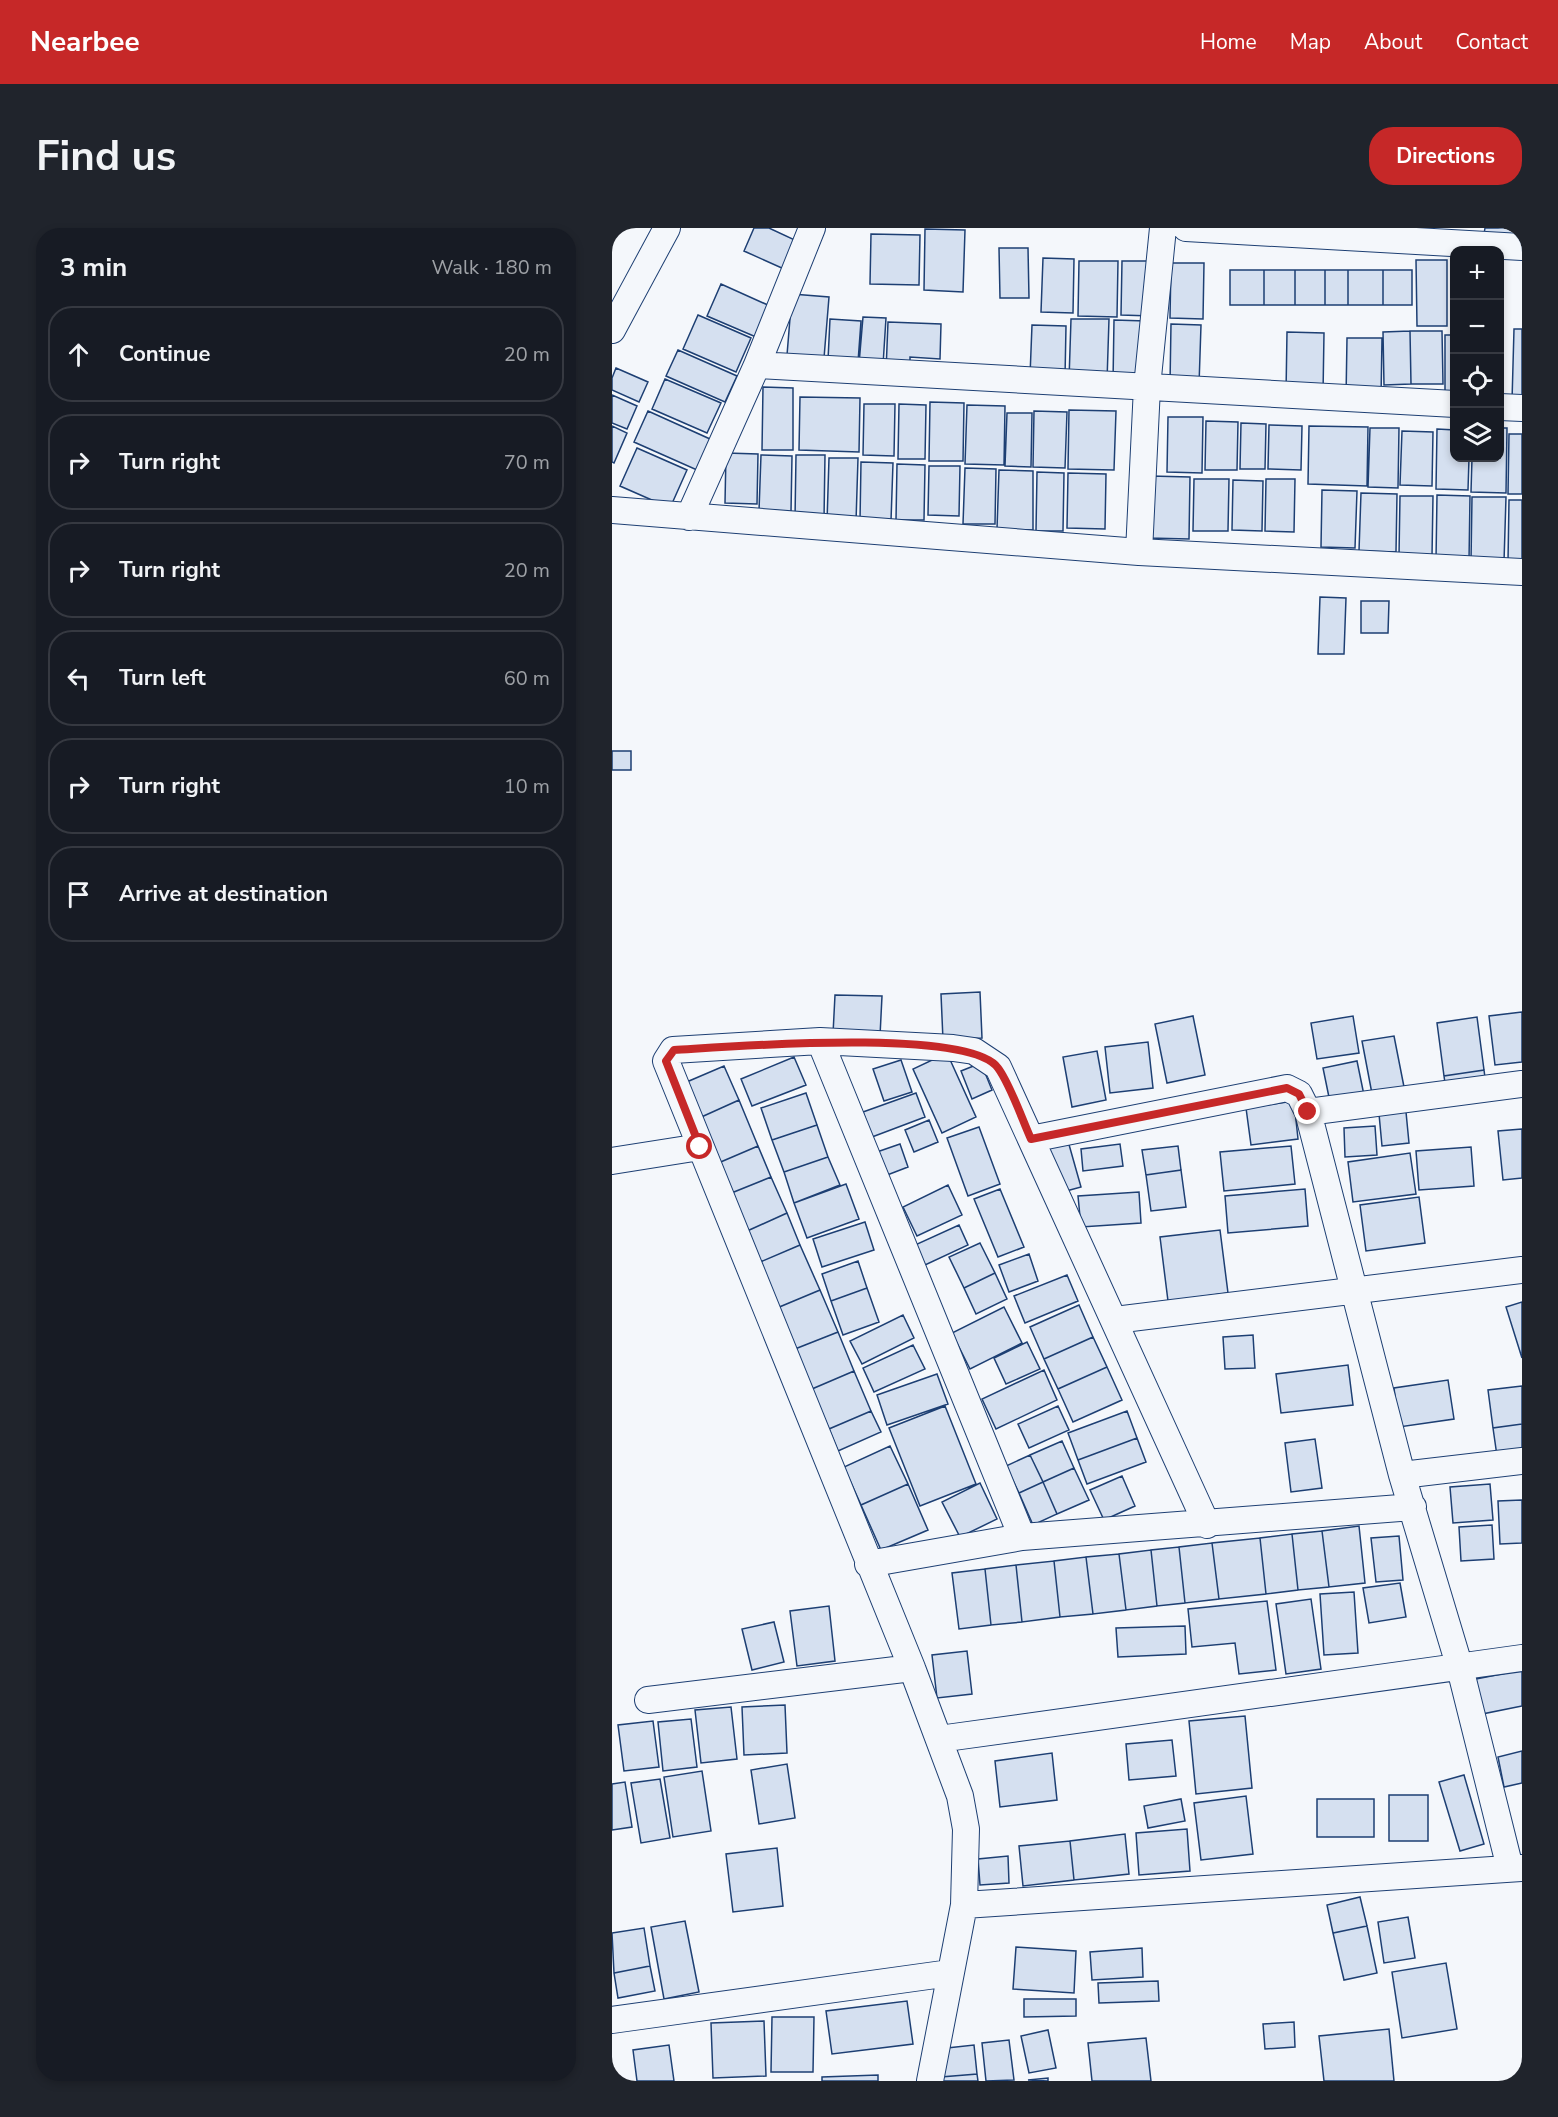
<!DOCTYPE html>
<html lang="en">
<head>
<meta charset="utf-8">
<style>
	body { margin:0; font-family:"Nunito Sans",sans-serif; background:#20242c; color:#f1f3f6 }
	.controls { position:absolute; right:18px; top:18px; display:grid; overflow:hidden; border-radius:12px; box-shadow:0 3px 9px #0003 }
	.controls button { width:54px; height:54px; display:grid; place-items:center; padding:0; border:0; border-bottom:2px solid #363941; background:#171b24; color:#f1f3f6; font:30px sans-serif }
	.stop { position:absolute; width:18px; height:18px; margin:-14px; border:4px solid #c62828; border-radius:50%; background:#fff }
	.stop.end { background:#c62828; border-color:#fff; box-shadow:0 2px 6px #0008 }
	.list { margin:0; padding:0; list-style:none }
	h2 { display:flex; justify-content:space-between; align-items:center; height:78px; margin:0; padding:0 24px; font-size:26px }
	h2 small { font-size:20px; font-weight:400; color:#9ea1a6 }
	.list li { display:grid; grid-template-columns:39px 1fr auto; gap:18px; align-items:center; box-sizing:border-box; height:96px; margin:0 12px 12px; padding:0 12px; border:2px solid #363941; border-radius:24px }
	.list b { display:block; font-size:22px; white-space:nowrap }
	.list em { font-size:20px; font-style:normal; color:#9ea1a6 }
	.icon { flex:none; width:33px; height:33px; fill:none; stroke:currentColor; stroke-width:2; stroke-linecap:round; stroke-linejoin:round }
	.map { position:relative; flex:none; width:910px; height:1853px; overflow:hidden; border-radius:24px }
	header { display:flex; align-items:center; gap:36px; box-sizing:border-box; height:84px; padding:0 30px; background:#c62828; color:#fff }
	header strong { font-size:28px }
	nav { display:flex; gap:33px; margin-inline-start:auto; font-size:21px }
	.intro { display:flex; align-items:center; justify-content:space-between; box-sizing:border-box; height:144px; padding:0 36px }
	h1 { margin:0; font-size:42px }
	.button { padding:15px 27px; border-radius:24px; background:#c62828; color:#fff; font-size:21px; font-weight:700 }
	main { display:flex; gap:36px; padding:0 36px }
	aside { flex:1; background:#171b24; border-radius:24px; box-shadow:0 3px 9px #0003 }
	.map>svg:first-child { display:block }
	.building { fill:#d5e0f0; stroke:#1d3f73; stroke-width:1.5 }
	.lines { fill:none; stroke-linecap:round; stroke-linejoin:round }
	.street-casing { stroke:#1d3f73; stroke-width:28 }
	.street { stroke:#f4f7fb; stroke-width:26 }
	.route { stroke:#c62828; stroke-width:8 }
</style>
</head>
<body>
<header>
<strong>Nearbee</strong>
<nav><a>Home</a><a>Map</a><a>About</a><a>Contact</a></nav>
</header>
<div class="intro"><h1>Find us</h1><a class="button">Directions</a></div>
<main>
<aside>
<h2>3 min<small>Walk · 180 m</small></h2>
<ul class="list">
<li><svg class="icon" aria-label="ahead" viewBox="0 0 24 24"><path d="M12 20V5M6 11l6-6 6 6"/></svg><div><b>Continue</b></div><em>20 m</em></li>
<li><svg class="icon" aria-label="right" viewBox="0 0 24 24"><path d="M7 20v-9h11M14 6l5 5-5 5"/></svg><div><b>Turn right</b></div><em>70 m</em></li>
<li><svg class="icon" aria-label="right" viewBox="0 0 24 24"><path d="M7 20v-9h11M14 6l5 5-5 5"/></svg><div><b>Turn right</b></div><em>20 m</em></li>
<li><svg class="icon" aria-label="left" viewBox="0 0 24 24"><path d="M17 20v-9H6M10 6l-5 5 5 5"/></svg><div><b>Turn left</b></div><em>60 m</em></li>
<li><svg class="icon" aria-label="right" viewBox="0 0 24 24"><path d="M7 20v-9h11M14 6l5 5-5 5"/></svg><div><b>Turn right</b></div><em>10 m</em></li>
<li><svg class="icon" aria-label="arrive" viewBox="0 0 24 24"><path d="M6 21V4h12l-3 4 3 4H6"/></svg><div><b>Arrive at destination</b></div></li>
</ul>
</aside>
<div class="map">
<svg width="910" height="1853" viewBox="0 0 910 1853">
	<rect width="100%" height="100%" fill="#f4f7fb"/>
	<path class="building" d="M142,0H157L185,13L172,41L132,23Z
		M873,0H902V9L872,6Z
		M313,1L353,2L351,64L312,62Z
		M259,6L308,7L307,57L258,56Z
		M387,20H416L417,70H388Z
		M431,30L462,31L461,85L429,84Z
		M804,32H835V98H805Z
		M467,33H506L505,89L466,88Z
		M510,33H540L539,88L509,87Z
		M559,35H592L591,91L558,90Z
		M618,42H652V77H618Z
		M652,42H683V77H652Z
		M683,42H713V77H683Z
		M713,42H736V77H713Z
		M736,42H771V77H736Z
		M771,42H800V77H771Z
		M109,56L158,78L144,109L95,88Z
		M180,66L217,69L212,130L175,127Z
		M86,87L139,110L124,144L71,121Z
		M251,89L274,90L271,137L247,136Z
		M218,91L249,93L246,134L216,132Z
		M459,91H497L495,153L457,152Z
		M502,92L534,93L533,155L501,154Z
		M276,94L329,96L328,131L298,129V144L274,143Z
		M559,96L589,97L587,157L558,156Z
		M420,97L454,98L453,149L418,148Z
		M902,101H910V173H900Z
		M798,103L799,156L772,157L771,104Z
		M798,103H830L831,156H799Z
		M675,104L712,105L711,166L674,165Z
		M833,107H843V163H833Z
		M735,110H770L769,170H734Z
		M66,122L125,148L113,174L54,148Z
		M4,140L36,154L27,174L0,162V150Z
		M53,151L109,175L95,205L40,181Z
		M151,159L181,160V222H150Z
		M0,167L25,178L15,201L0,195Z
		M188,169L248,170L247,224L187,222Z
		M318,174L352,175L351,233H317Z
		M252,176H283L282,228L251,227Z
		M287,176L314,177L313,231H286Z
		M355,177L393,178L392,237L353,236Z
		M457,182L504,183L502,242L456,241Z
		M36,183L98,211L85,242L22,214Z
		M422,183L455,184L453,240L421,239Z
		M395,185H420L419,239L393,238Z
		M556,189H591L590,245L555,244Z
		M594,193L626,194L625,242H593Z
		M629,195L654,196L653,241H628Z
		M657,197L690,198L689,242L656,241Z
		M0,198L15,205L2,235L0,234Z
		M697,198L756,199L755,258L696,256Z
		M758,200H787L786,260L756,259Z
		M888,200H895L894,265L859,264L860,230H888Z
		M825,201L843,202V230H857L856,262L824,261Z
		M790,203L821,204L820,258L788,257Z
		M897,206H910V266H896Z
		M25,220L75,242L58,280L8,258Z
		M114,225L146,226L145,276L113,275Z
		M149,227L180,228L179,284L147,283Z
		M184,227H213L212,292L183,291Z
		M217,230H246L244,294H215Z
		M249,234L281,235L279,293H248Z
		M285,236L313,237L312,292H284Z
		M317,238H348L347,288L316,287Z
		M353,240L384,241L383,296H351Z
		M387,242L421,243V302L385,301Z
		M425,244L452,245L451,303H424Z
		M456,245L494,246L493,301L455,300Z
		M538,248L578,249L577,311L536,310Z
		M582,251H617L616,303H581Z
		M654,251H683L682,304L653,303Z
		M621,252L651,253L650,303L620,302Z
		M710,262L745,263L743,320L709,319Z
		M749,265L785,266L784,324L747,323Z
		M825,267L858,268L857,333L824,332Z
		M788,268H821L820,329L787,328Z
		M860,269H894L892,334H859Z
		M897,272H910V334H896Z
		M708,369L734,370L732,426H706Z
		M749,373H777L776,405H749Z
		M0,523H19V542H0Z
		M368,764L370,810L331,812L329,766Z
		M223,767L270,768L268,808L221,806Z
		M910,784V834L883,837L877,788Z
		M581,788L593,847L555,855L543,796Z
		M741,788L747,825L705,831L699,795Z
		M865,789L872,842L832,848L825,795Z
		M782,808L793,864L761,871L750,813Z
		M536,814L541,860L498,865L493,819Z
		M485,823L494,872L460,879L451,829Z
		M335,825L364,889L330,905L301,841Z
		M182,829L194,857L140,878L129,851Z
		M289,832L300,864L272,873L261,841Z
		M745,833L753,872L719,879L711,840Z
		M369,835L380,862L360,871L349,843Z
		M112,838L127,872L85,891L70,856Z
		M872,842L874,857L834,862L832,848Z
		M194,865L205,897L160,912L149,880Z
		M304,865L313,889L260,909L251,884Z
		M127,872L146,918L104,936L85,891Z
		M682,873L686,911L639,917L634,880Z
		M794,884L797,915L770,918L767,886Z
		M317,892L326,914L302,924L293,902Z
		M205,897L216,929L172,944L160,912Z
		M763,898L765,927L733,929L732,900Z
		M367,899L388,956L356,968L335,910Z
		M910,901V950L891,952L886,903Z
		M456,913L469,959L447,965L435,918Z
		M288,916L296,939L270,949L262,925Z
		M508,916L511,938L471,943L469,921Z
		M146,918L159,949L117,966L104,936Z
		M566,918L569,942L534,947L530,922Z
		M679,918L683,956L612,963L608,924Z
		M859,919L862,958L807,962L804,923Z
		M798,925L804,966L741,974L736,934Z
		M216,929L228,957L182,975L172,944Z
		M569,942L574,979L539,983L534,947Z
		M159,949L175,985L133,1004L117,966Z
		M234,956L247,991L195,1010L182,975Z
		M336,957L350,987L305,1008L291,979Z
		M388,961L412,1019L386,1029L362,971Z
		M693,961L696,998L616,1005L613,968Z
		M527,964L529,995L469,999L466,968Z
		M807,969L813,1015L754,1023L748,977Z
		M175,985L188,1017L146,1035L133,1004Z
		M253,994L262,1022L210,1039L201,1011Z
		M347,997L356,1017L313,1037L303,1017Z
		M608,1002L616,1065L556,1073L548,1009Z
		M368,1015L383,1045L352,1060L337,1029Z
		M188,1017L208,1062L165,1080L146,1035Z
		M417,1026L426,1053L397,1064L387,1037Z
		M246,1033L255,1060L219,1073L210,1046Z
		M383,1045L395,1071L364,1086L352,1060Z
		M455,1047L466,1073L413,1095L402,1068Z
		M255,1060L267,1094L231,1107L219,1073Z
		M208,1062L226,1104L183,1121L165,1080Z
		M910,1074V1130L894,1079Z
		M467,1077L481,1109L432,1131L418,1099Z
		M392,1079L410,1115L358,1141L340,1105Z
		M291,1087L302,1110L250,1136L238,1113Z
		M226,1104L242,1143L200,1161L183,1121Z
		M641,1107L643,1140L613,1141L611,1109Z
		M481,1109L495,1139L446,1161L432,1131Z
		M415,1114L428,1141L394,1156L382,1130Z
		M301,1117L313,1141L262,1164L251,1140Z
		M736,1137L741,1177L669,1185L664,1146Z
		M495,1139L510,1172L461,1194L446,1161Z
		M432,1142L445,1172L384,1201L370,1171Z
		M242,1143L259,1183L217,1201L200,1161Z
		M325,1146L336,1176L275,1197L265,1167Z
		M836,1152L842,1191L787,1199L782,1160Z
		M910,1158V1196L881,1200L876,1162Z
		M333,1178L364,1256L308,1278L277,1200Z
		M446,1178L457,1202L417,1220L406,1196Z
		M259,1183L269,1204L226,1223L217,1201Z
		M515,1183L525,1210L466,1232L456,1205Z
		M910,1196V1225L885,1228L881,1200Z
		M525,1210L534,1234L475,1256L466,1232Z
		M703,1211L710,1260L679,1264L673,1215Z
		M450,1213L462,1240L431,1254L418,1227Z
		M278,1218L296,1256L249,1277L232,1239Z
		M418,1227L431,1254L407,1265L394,1238Z
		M462,1240L477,1272L445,1286L431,1254Z
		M510,1248L523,1278L492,1292L478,1262Z
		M431,1254L445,1286L421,1297L407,1265Z
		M368,1255L385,1291L348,1309L330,1274Z
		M296,1256L316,1302L269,1322L249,1277Z
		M878,1256L881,1292L841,1295L838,1259Z
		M910,1272V1315L888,1316L886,1273Z
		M880,1297L882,1331L849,1333L847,1299Z
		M747,1298L753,1355L717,1359L710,1303Z
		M710,1303L717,1359L686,1362L680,1306Z
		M680,1306L686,1362L654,1366L648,1310Z
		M787,1308L791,1352L764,1354L759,1310Z
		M648,1310L654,1366L607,1371L600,1315Z
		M600,1315L607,1371L573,1375L567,1319Z
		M567,1319L573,1375L545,1378L539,1322Z
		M539,1322L545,1378L514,1382L507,1326Z
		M507,1326L514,1382L481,1386L474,1329Z
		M474,1329L481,1386L448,1389L442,1333Z
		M442,1333L448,1389L410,1394L404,1337Z
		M404,1337L410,1394L379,1397L373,1341Z
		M373,1341L379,1397L347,1401L340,1345Z
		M788,1355L794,1389L757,1395L751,1360Z
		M742,1364L746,1425L712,1427L708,1366Z
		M699,1371L709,1441L674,1446L664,1376Z
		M655,1373L664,1442L627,1446L623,1415L580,1419L576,1381Z
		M217,1378L223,1433L185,1438L178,1383Z
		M162,1394L172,1434L140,1442L130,1401Z
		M573,1398L574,1426L506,1429L504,1400Z
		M355,1423L360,1466L325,1470L320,1427Z
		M910,1442V1478L870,1486L864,1451Z
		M173,1477L175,1525L132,1527L130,1479Z
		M119,1479L125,1531L89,1535L83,1482Z
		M633,1488L640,1560L584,1566L577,1493Z
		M79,1491L85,1539L51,1543L46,1494Z
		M41,1493L47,1539L12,1543L6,1497Z
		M560,1512L564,1548L517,1552L514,1516Z
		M910,1523V1555L892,1559L886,1529Z
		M440,1525L445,1572L388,1579L383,1533Z
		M175,1536L183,1590L147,1596L139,1542Z
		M90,1543L99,1603L61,1609L52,1549Z
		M852,1547L872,1616L848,1623L827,1554Z
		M48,1551L58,1610L29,1615L19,1555Z
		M13,1554L20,1599L0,1602V1556Z
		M777,1567H816V1613H777Z
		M634,1568L641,1626L589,1632L582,1575Z
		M569,1571L573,1593L536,1600L532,1578Z
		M705,1571H762V1609H705Z
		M575,1601L578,1643L527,1647L524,1605Z
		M513,1606L517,1646L462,1652L458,1613Z
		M458,1613L462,1652L411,1658L407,1618Z
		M165,1620L171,1678L121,1684L114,1626Z
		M396,1628L397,1655L368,1657L366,1631Z
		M748,1669L755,1698L721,1705L715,1677Z
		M796,1689L803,1730L772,1735L766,1694Z
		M73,1693L87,1764L52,1771L39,1699Z
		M755,1698L765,1745L732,1752L721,1705Z
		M32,1700L38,1738L2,1745L0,1705Z
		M404,1719L464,1723L462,1765L401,1761Z
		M530,1720L531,1749L480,1752L478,1724Z
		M834,1735L845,1801L790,1810L780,1744Z
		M38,1738L43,1763L6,1770L2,1745Z
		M546,1753L547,1773L487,1775L486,1755Z
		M412,1771H464V1788L412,1789Z
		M295,1773L301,1816L220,1826L214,1783Z
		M160,1789H202L201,1844H159Z
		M152,1793L154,1848L101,1850L99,1795Z
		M682,1794L683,1819L653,1821L651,1796Z
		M777,1801L782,1853H712L707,1808Z
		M436,1802L444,1840L417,1845L409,1808Z
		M534,1810L539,1853H480L476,1815Z
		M397,1812L402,1852L374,1853L370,1815Z
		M57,1817L62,1853H25L21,1822Z
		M362,1817L365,1846L329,1849L326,1821Z
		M365,1846L366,1853H330L329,1849Z
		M266,1847V1853H210V1849Z
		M436,1850V1853L416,1852Z"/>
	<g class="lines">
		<defs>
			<path id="street" d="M574,0L910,19
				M0,102L55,0
				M145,137L200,0
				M888,179L910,180
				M0,282L527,324L910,344
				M77,289L145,137L843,176
				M527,324L535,159L551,0
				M208,813L410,1309
				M419,911L675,860L687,866L696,884
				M0,933L88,919
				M503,1092L910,1042
				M790,1247L910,1233
				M256,1336L410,1309L801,1279
				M36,1472L300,1440
				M327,1511L910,1430
				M898,1640L848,1440L790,1247L696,884L910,856
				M352,1677L910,1640
				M0,1792L338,1745
				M318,1853L352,1677L354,1601L348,1568L300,1440L54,833L61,822L208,813L341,820L362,823L386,839L595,1297"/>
		</defs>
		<use href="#street" class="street-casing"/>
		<use href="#street" class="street"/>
	</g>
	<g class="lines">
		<path class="route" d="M88,919L54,833L62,822C116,819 356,799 386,840C398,856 410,891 419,911L675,860L687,866L696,884"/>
	</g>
</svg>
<div class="controls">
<button>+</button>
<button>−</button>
<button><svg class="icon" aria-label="locate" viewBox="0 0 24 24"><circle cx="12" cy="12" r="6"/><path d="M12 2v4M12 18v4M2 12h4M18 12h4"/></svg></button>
<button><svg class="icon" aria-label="layers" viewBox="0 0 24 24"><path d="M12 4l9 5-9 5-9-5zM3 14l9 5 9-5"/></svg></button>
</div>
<div class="stop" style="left:88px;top:919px"></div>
<div class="stop end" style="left:696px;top:884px"></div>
</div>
</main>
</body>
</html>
